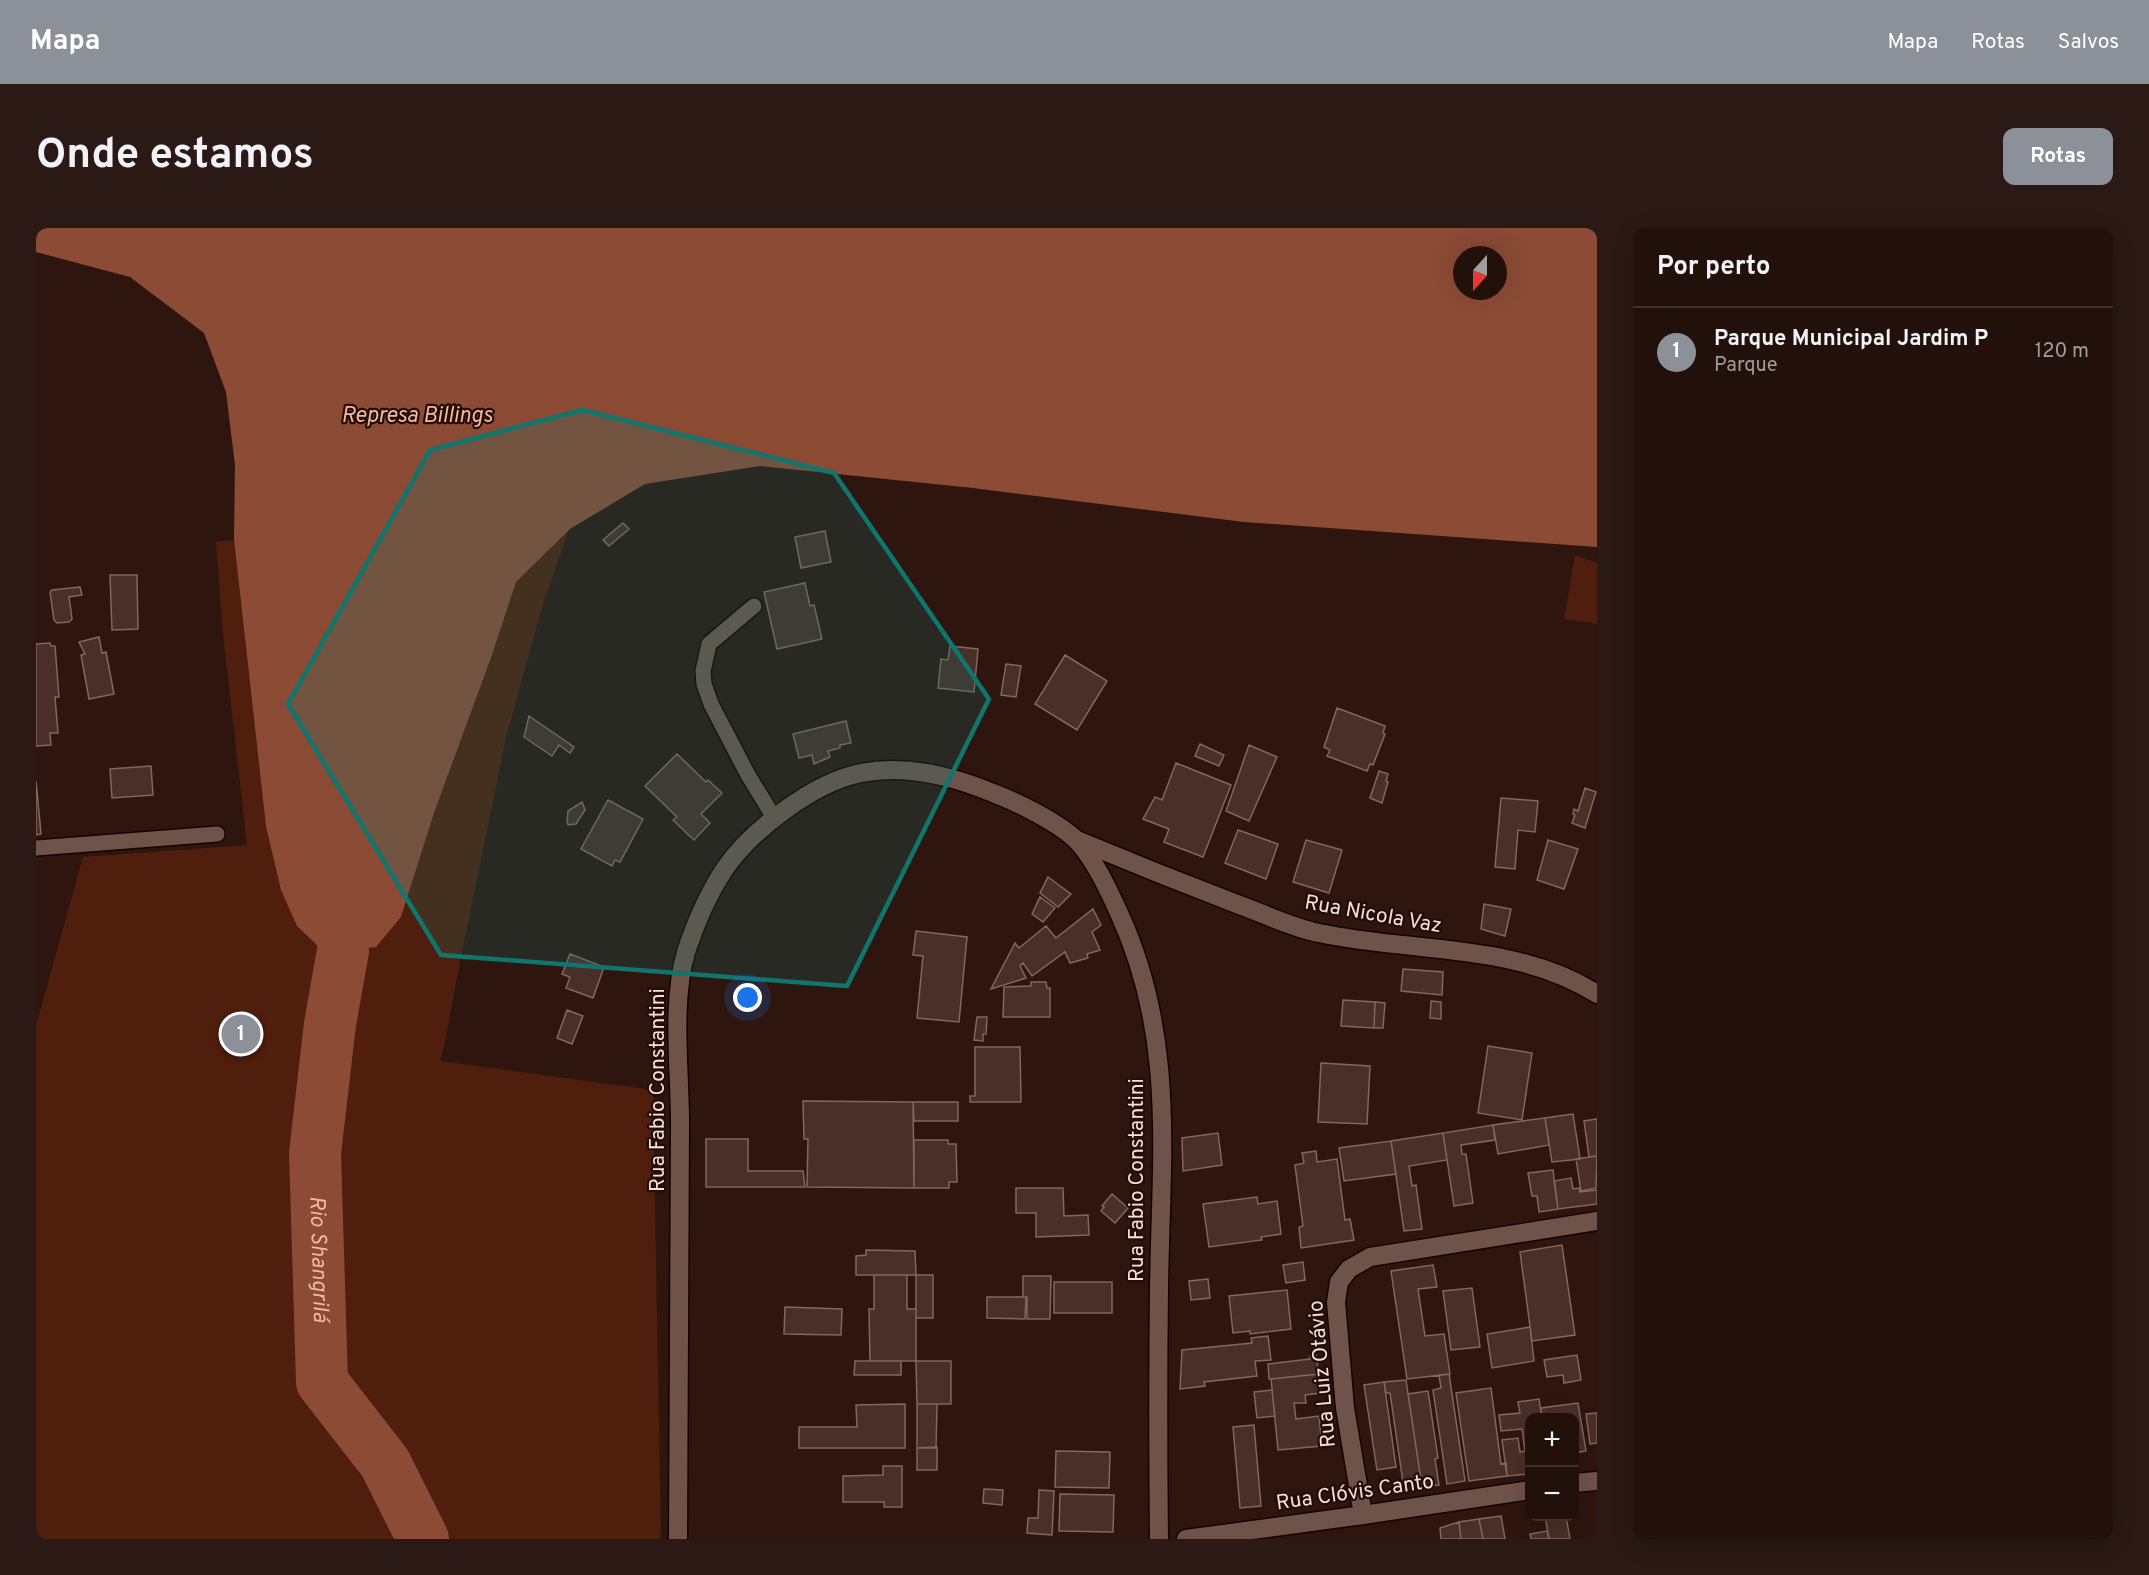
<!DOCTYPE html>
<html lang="pt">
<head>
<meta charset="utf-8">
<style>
	body { margin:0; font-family:Overpass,sans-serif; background:#2a1914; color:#f1f3f6 }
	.controls { position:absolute; right:18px; bottom:18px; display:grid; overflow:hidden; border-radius:12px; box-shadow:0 6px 24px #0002 }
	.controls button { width:54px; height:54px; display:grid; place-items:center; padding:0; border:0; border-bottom:2px solid #3f302c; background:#22100b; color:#f1f3f6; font:30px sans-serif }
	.compass { position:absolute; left:1417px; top:18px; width:54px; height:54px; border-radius:50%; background:#22100b; box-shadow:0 6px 24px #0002; rotate:201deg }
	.you { position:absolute; left:712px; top:770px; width:21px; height:21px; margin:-15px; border:4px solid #fff; border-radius:50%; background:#1a73e8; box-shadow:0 0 0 9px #1a73e833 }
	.badge { display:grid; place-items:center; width:39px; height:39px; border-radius:50%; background:#8c9099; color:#fff; font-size:20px; font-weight:700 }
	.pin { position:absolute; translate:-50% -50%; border:3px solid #fff; box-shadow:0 2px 6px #0006 }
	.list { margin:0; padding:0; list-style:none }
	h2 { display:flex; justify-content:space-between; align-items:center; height:78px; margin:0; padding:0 24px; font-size:26px }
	h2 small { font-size:20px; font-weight:400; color:#a29d9d }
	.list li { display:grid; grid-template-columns:39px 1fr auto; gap:18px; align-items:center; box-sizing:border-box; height:90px; padding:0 24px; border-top:2px solid #3f302c }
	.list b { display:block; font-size:22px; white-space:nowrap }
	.list p { margin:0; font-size:20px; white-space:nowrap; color:#a29d9d }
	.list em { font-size:20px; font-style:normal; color:#a29d9d }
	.map { position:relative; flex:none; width:1561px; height:1311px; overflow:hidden; border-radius:12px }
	header { display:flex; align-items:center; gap:36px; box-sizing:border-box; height:84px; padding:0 30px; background:#8c9099; color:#fff }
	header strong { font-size:28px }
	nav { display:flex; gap:33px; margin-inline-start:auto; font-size:21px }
	.intro { display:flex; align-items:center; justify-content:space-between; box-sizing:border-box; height:144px; padding:0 36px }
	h1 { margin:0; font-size:42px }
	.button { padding:15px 27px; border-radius:12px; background:#8c9099; color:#fff; font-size:21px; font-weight:700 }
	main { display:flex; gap:36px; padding:0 36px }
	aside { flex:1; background:#22100b; border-radius:12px; box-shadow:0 6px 24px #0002 }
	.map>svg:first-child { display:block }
	.green { fill:#501e0c }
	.water { fill:#8b4b35; fill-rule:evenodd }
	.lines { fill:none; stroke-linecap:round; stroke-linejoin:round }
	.river { stroke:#8b4b35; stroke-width:52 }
	.building { fill:#492f27; stroke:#83665c; stroke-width:1.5 }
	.lane-casing { stroke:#150300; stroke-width:18 }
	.street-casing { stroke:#150300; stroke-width:21 }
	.lane { stroke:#6f5349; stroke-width:15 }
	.street { stroke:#6f5349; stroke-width:18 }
	.marked { fill:#0f766e; fill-opacity:0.2; stroke:#0f766e; stroke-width:4.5; stroke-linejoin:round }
	.labels { text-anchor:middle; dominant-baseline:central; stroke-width:4.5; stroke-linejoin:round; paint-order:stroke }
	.street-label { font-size:21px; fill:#f2e1db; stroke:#240d06 }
	.water-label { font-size:22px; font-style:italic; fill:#f3b8a4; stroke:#240d06 }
</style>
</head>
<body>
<header>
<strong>Mapa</strong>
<nav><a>Mapa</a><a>Rotas</a><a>Salvos</a></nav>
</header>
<div class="intro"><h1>Onde estamos</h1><a class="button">Rotas</a></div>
<main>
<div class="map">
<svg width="1561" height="1311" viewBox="0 0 1561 1311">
	<rect width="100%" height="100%" fill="#2e160f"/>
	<path class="green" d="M533,301L508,373L471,505L423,739L409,814L404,833L617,862L625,1311H0V798L47,629L211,617L187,407L180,314L198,312L230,599L245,662L365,689L398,585L456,427L480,354Z
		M1539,327L1561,335V396L1528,391Z"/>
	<path class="water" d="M0,0H1561V319L1208,294L937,260L724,238L609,256L534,301L480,354L456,427L398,585L365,689L340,719L307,723L283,719L261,698L245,662L230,599L211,428L198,312L199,237L190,164L168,105L94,49L0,24ZM1426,27H1462V63H1426Z"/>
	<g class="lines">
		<path class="river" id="s1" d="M307,723L294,796L279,925L286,1154L349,1235L387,1311"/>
	</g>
	<path class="building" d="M587,295L593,301L573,318L567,312Z
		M789,303L795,334L765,340L759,309Z
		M74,347H101L102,401L76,402Z
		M769,355L774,378L778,377L786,411L741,421L728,364Z
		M44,359L46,367L33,369L36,391L33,394L21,395L18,392L14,364L16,362Z
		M63,409L66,425L70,424L78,466L53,471L45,427L49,426L43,414Z
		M14,415L15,418H19L23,469H19L22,505H14L15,517L0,518V416Z
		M914,418L942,421L938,464L902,460L905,431L912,432Z
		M1029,427L1071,453L1041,502L999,476Z
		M970,436L985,438L980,469L965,467Z
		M1301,480L1349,498L1347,505L1349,506L1337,537L1334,536L1331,543L1291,528L1294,522L1288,519Z
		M493,488L538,519L534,525L523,517L516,528L488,509Z
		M810,493L815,515L804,517V520L792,523L794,529L778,536L776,527L763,530L757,506Z
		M1164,516L1188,527L1183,538L1159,528Z
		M1213,517L1241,529L1213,593L1190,583Z
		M641,526L670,554L672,552L686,565L665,586L674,595L658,612L637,592L641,589L609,558Z
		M1140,535L1195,557L1167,629L1128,614L1133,601L1107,591L1119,569L1126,572Z
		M115,538L117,567L76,570L74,541Z
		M1343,543L1352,546L1350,553L1352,554L1346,575L1334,570Z
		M0,553L5,606L0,607Z
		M1549,560L1560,564L1549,600L1536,595L1539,587L1537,586L1538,581L1542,583Z
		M1465,570L1502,573L1499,604L1482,602L1479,641L1459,639Z
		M572,572L607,591L584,634L579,632L576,638L545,621Z
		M546,574L549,582L540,596L532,597L531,593L532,583Z
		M1202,602L1242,616L1230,651L1189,635Z
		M1270,612L1306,622L1293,665L1257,654Z
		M1512,612L1542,621L1528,661L1501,652Z
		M1012,649L1035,666L1022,679L1004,665Z
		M1004,669L1019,680L1007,694L996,686Z
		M1448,676L1475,681L1469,708L1445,701Z
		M1057,681L1065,697L1056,704L1064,722L1051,726L1052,730L1034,735L1029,724L996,748L987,735L984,738L990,750L955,761L979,715L983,720L1010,698L1020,710Z
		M880,703L931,709L923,794L881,790L887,728L877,727Z
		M534,726L568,739L557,770L530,760L534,749L526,746Z
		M1367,741L1407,744L1406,767L1365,763Z
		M995,754H1010L1011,760H1014V789H967L968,759L995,758Z
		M1307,772L1339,774L1338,800L1305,798Z
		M1395,773L1405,774V791L1394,790Z
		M1339,774L1349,775L1347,800H1338Z
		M531,782L547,788L536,816L521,810Z
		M941,789H951L950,806H947V813L938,812Z
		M1452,818L1496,825L1486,892L1442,885Z
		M939,819H984L985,874H934V868H939Z
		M1285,835L1334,838L1331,896L1282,894Z
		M767,873L877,874L878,960L771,959L772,911H768Z
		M877,874H922V893H878Z
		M1537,886L1544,931L1516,934L1509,890Z
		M1509,890L1513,917L1462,926L1457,897Z
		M1561,891V928L1553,929L1548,893Z
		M1457,897L1459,912L1425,917L1426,926H1430L1437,975L1418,978L1407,905Z
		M1182,905L1186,937L1147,943L1146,910Z
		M1407,905L1411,932L1373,938L1376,958L1380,957L1386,1001L1368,1003L1355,913Z
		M670,911H712V943H767L769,959H670Z
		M878,912H912V916H920L921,954H913V960H878Z
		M1355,913L1360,946L1308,953L1303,920Z
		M1280,923L1281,934L1301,931L1309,992L1314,991L1318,1012L1265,1020L1263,999L1267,998L1259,937L1268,935L1266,925Z
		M1561,928L1560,960L1545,963L1540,931Z
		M1517,942L1522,981L1503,984L1501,968H1496L1492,945Z
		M1535,950L1537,961L1543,960L1544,964L1561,962V976L1522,981L1518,953Z
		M980,960H1027L1028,988L1052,987L1053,1007L1000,1009V985H980Z
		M1076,966L1092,980L1079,995L1065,983L1068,979L1066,978Z
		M1221,969L1222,976L1241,973L1245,1006L1225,1009L1226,1012L1173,1019L1167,976Z
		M1526,1017L1539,1107L1496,1113L1484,1024Z
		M830,1022L879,1023L880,1047H820V1028L830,1027Z
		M1267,1034L1269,1052L1250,1055L1247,1037Z
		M1397,1037L1401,1059L1382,1061L1389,1108L1408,1106L1414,1146L1371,1151L1355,1043Z
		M838,1047H871V1081H880V1133H834L833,1081H838Z
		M880,1047H897V1090H880Z
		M987,1048H1015L1014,1091H991V1069H987Z
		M1172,1051L1174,1070L1155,1072L1153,1053Z
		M1018,1054H1076V1085H1018Z
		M1436,1060L1444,1119L1415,1122L1407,1063Z
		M1251,1062L1255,1101L1214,1106V1103L1197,1105L1193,1068Z
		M951,1069H990L989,1091L951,1090Z
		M749,1079L806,1081L805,1107L748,1106Z
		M1494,1099L1498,1133L1456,1140L1451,1106Z
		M1232,1108L1235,1132L1219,1133L1221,1148L1168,1154L1169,1158L1144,1161L1146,1122L1216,1115L1215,1110Z
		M1280,1127L1283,1146L1233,1151L1232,1136L1274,1131V1128Z
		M1541,1127L1545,1152L1528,1155L1527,1147L1511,1149L1508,1132Z
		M819,1133H865V1147H818Z
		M880,1133H915V1176H881Z
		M1283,1146L1285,1165L1269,1167L1270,1175H1258L1260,1191L1283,1188L1286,1218L1242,1222L1235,1151Z
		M1413,1146L1429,1253L1411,1256L1397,1162L1405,1160L1403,1147Z
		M1370,1152L1386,1259L1368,1261L1354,1165H1350L1348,1154Z
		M1348,1154L1360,1239L1341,1242L1328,1157Z
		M1455,1160L1465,1236L1470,1235L1471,1248L1433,1253L1420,1165Z
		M1236,1162L1239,1188L1221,1190L1218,1164Z
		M1392,1163L1402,1230L1399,1231L1403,1257L1386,1259L1372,1166Z
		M1503,1171L1506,1190H1494V1246L1471,1248L1466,1212L1482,1210L1484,1224L1489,1223L1486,1201L1465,1203L1463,1187L1484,1185L1482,1174Z
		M1542,1175L1550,1223L1538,1225V1190H1506L1505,1180Z
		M869,1176V1220H763V1199H821L820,1177Z
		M881,1176H901L900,1220H881Z
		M1561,1185V1215L1554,1216L1550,1186Z
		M1218,1197L1225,1278L1204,1280L1197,1199Z
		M881,1220L901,1219V1242H881Z
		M1020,1223L1074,1224L1073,1260L1019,1259Z
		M847,1238H866V1279H848V1274H807V1248L847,1247Z
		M948,1261L967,1262L966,1277L947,1275Z
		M1003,1262L1018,1263L1016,1307L991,1305L992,1290H1002Z
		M1024,1266L1078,1267L1077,1304L1023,1303Z
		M1465,1288L1469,1311H1447L1443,1291Z
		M1509,1288H1530L1534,1311H1513Z
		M1443,1291L1447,1311H1425L1423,1294Z
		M1423,1294L1425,1311H1405L1404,1300Z
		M1511,1303L1513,1311H1495L1494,1306Z"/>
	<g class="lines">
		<defs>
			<path id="lane" d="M718,378L673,416L667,443L668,456L675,476L712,547L739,591
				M0,620L181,606"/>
			<path id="street" d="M1041,612C1096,635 1151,657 1206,678C1231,687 1257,700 1283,705C1375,725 1479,714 1561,766
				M1538,1255L1561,1253
				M1327,1287L1309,1180L1300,1074L1303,1054L1313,1041L1334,1029L1561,993
				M642,1311C643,1172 643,1034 644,895C644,842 635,775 650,724C659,697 672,666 688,642C714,603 778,554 825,545C870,536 916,548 957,565C981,574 1026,596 1043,615C1060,635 1072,661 1083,685C1140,809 1125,927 1123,1058C1122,1142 1122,1227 1123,1311
				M1150,1311L1327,1287L1494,1262"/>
		</defs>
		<use href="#lane" class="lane-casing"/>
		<use href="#street" class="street-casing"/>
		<use href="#lane" class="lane"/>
		<use href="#street" class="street"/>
	</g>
	<path class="marked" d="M546,182L798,245L953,471L811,758L405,727L252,476L394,222Z"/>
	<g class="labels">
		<g class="street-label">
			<text transform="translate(1337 687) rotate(10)">Rua Nicola Vaz</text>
			<text transform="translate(622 862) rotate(-90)">Rua Fabio Constantini</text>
			<text transform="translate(1101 952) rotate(-90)">Rua Fabio Constantini</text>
			<text transform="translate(1287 1146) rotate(-95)">Rua Luiz Otávio</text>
			<text transform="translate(1319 1265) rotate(-8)">Rua Clóvis Canto</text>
		</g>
		<g class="water-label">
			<text x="381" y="188">Represa Billings</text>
			<text stroke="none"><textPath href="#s1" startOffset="310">Rio Shangrilá</textPath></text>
		</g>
	</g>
</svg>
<div class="controls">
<button>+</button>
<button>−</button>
</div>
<svg class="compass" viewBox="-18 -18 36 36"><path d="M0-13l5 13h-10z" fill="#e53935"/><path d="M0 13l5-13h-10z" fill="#a29d9d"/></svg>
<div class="you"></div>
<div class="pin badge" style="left:205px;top:806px">1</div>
</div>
<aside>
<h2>Por perto<small></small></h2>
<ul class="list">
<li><span class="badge">1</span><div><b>Parque Municipal Jardim P</b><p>Parque</p></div><em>120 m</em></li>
</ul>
</aside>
</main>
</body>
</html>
